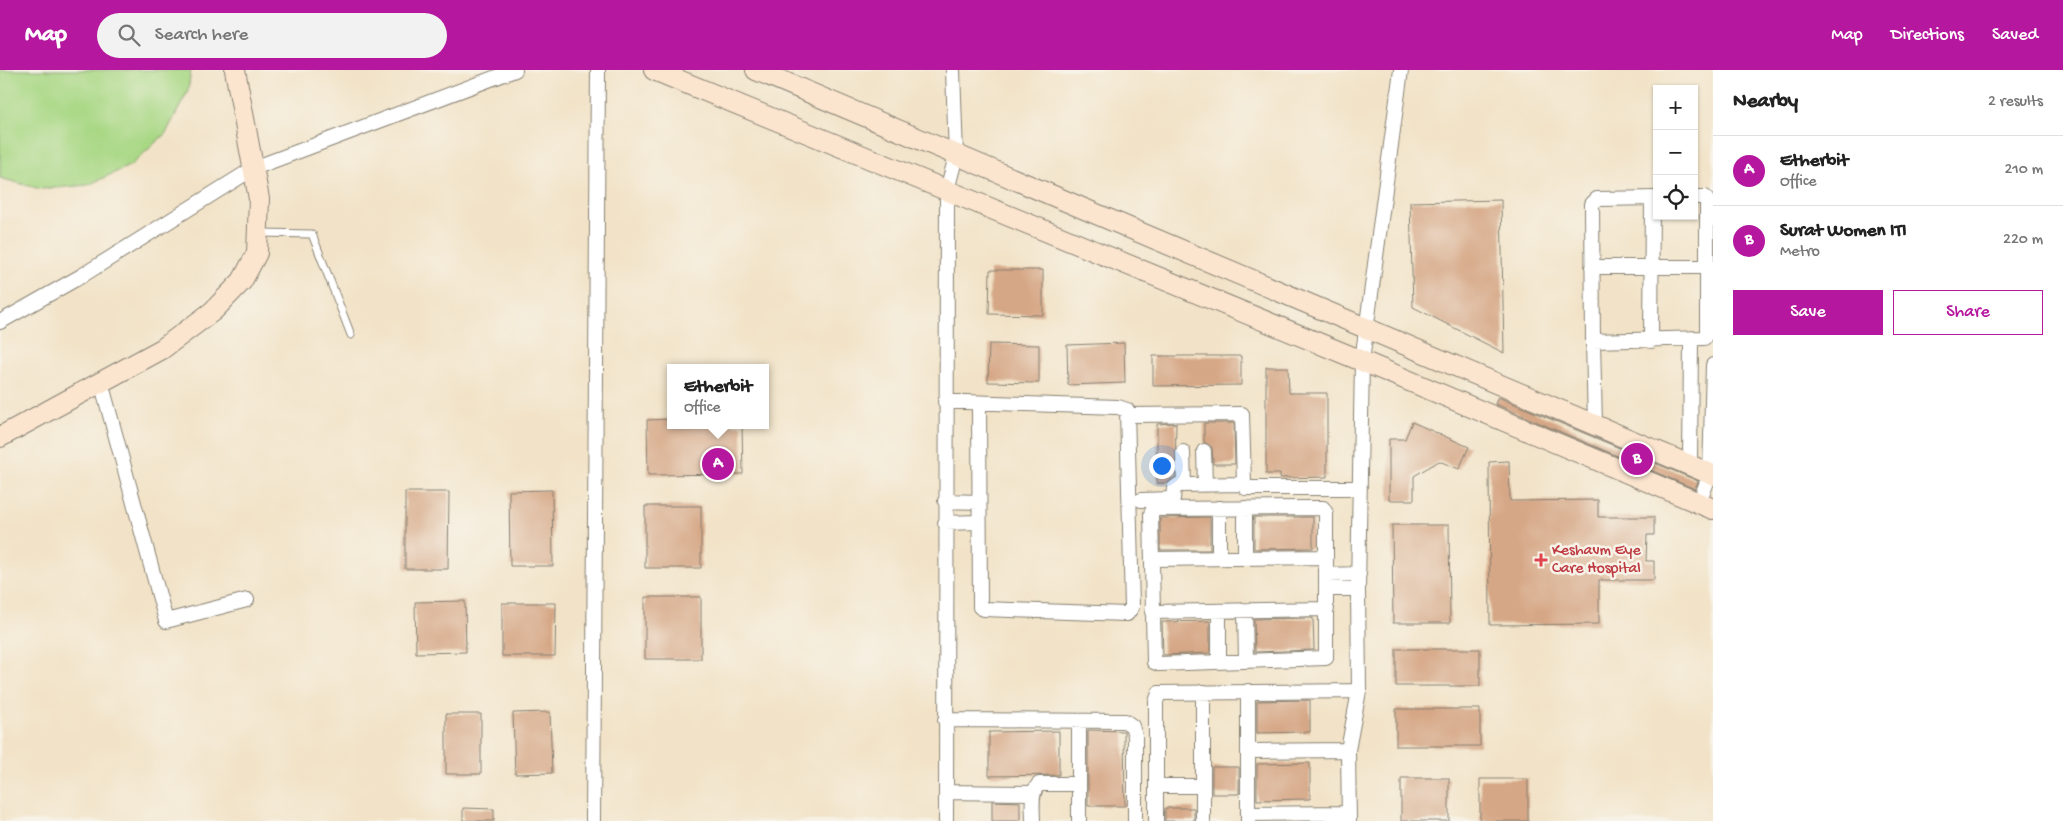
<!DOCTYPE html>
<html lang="en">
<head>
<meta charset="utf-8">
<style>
	body { margin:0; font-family:"Gochi Hand",sans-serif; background:#f2f2f2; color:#222 }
	.controls { position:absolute; right:15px; top:15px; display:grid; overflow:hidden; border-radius:0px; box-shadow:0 1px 4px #0004 }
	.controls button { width:45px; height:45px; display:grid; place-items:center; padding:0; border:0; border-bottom:1px solid #e0e0e0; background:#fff; color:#222; font:25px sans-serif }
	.you { position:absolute; left:1161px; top:395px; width:18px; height:18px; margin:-12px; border:4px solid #fff; border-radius:50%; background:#1a73e8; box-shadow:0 0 0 8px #1a73e833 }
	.badge { display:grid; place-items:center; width:32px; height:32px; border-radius:50%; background:#b5179e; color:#fff; font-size:16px; font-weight:700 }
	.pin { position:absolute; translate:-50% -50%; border:2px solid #fff; box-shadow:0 1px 5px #0006 }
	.popup { position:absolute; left:667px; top:294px; width:102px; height:65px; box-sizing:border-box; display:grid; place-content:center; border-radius:0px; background:#fff; filter:drop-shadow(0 1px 4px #0005); font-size:16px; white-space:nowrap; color:#767676 }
	.popup b { font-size:19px; color:#222 }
	.popup::after { content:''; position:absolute; left:50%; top:100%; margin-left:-10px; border:10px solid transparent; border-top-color:#fff }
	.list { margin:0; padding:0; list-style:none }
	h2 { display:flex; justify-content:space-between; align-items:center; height:65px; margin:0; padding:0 20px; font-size:21px }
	h2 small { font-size:16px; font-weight:400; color:#767676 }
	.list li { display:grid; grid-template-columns:32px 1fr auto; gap:15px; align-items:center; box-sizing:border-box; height:70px; padding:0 20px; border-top:1px solid #e0e0e0 }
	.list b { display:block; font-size:19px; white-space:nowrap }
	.list p { margin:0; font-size:16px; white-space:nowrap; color:#767676 }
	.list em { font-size:16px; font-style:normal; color:#767676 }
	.actions { display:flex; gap:10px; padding:15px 20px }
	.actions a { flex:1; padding:11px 0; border:1px solid #b5179e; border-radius:0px; text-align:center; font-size:18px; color:#b5179e }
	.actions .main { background:#b5179e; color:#fff }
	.icon { flex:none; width:28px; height:28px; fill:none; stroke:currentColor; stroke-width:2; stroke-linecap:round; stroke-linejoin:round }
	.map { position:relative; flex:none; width:1713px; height:751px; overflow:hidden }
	header { display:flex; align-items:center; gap:30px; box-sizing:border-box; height:70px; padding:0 25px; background:#b5179e; color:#fff }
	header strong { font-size:24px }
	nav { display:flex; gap:28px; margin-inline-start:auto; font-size:18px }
	.search { width:350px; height:45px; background:#f2f2f2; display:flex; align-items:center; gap:12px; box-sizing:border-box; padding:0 18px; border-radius:28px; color:#767676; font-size:19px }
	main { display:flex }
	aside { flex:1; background:#fff }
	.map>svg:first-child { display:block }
	.green { fill:#a9d885; stroke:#627a50 }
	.building { fill:#d6a786 }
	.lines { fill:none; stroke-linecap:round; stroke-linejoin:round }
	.lane-casing { stroke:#878072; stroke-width:9 }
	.street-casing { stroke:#878072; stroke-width:16 }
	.secondary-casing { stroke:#878072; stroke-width:22 }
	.lane { stroke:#fff; stroke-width:7 }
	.street { stroke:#fff; stroke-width:14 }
	.secondary { stroke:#fbe5cf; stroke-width:20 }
	.health-dot { fill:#e0444e; stroke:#f7f3e8; stroke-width:2 }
	.labels { text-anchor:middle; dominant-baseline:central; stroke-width:5; stroke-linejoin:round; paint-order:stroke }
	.health-label { font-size:16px; fill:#be3a42; stroke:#f7f3e8; text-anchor:start }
</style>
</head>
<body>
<header>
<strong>Map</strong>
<div class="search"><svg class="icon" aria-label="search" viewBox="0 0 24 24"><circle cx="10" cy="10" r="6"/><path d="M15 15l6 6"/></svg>Search here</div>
<nav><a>Map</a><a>Directions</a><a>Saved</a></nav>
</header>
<main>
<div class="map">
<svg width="1713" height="751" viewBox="0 0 1713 751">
	<rect width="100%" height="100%" fill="#f7f3e8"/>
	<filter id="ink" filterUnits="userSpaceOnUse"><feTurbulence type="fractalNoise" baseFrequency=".02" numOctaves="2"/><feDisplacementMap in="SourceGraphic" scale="10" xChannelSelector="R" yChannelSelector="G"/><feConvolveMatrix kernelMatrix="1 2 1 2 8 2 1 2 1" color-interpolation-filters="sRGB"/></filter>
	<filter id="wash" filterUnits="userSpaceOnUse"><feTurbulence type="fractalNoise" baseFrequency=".0096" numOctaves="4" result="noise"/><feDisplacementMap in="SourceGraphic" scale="20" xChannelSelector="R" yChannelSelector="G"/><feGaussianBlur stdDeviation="1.12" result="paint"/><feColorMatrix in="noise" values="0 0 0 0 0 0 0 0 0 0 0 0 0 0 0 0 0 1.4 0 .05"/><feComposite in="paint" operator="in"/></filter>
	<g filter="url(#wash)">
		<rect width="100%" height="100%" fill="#f2e3c8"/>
		<path class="green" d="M0,0H191L188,21L166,63L131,95L88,115L41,119L0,108Z"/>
		<g id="blocks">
			<path class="building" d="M1501,130L1504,283L1413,237L1410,132Z
				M990,200H1043V245L989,244Z
				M1124,273L1125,313L1068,315L1067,275Z
				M989,274L1039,275V313L988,312Z
				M1153,286H1241V315L1153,316Z
				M1266,297H1288L1289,323H1327V407L1280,408V404H1266Z
				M1498,327L1698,411L1695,419L1495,334Z
				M670,349V355H742L743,404L648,405L647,350Z
				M1412,352L1469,377L1459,399L1439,391L1414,406V430H1389V369H1405Z
				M1176,353L1175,407L1167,413H1157V354Z
				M1204,353H1234L1235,394H1213L1212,377L1204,372Z
				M1509,391L1510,431L1598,430V447H1654V465H1647L1646,491H1654V510H1599V554L1490,555L1489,392Z
				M552,420L553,496H510L509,421Z
				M405,422H449L448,499H405Z
				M645,436H701V498H645Z
				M1210,447V480H1160V448Z
				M1254,447H1313V478L1254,479Z
				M1392,455H1449L1450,553H1393Z
				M645,527H701V589H645Z
				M465,531L466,582L416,583L415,532Z
				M502,533H556L555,586H502Z
				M1313,548L1314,580L1255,582L1254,549Z
				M1210,551V583L1163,585L1162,552Z
				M1396,579H1480V616H1396Z
				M1310,630V662L1257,663V631Z
				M1396,639H1480V676H1396Z
				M550,642L552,703L515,704L513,643Z
				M446,644H481V704H446Z
				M1088,660L1124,661L1125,736H1088Z
				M1059,661V705L989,706V662Z
				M1310,693V729L1257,730V694Z
				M1212,697H1239V724H1212Z
				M1401,708H1449V751H1401Z
				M1480,709H1528V751H1480Z
				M992,731L1020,732V751H992Z
				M463,738L494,739V751H463Z
				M1165,738H1194V751H1165Z"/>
		</g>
	</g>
	<g filter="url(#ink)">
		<use href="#blocks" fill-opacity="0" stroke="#878072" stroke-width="1"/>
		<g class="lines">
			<defs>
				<path id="lane" d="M260,163L312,164L351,265"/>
				<path id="street" d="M1657,128L1597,129L1592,134L1593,271L1704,268L1707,262V130L1705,127H1694
					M1592,197H1707
					M0,252L83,205L254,98L515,0
					M1593,271L1595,356
					M1651,271L1652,128
					M101,312L166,551L247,530
					M945,332H965L1118,337L1127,340L1132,537L1127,544L984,539L980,537L979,333
					M1128,345L1242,344L1244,414L1246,418H1359
					M1204,381L1205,415
					M1183,382L1184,415
					M1690,395L1691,270
					M1141,430L1173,429L1174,418L1178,415L1244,414
					M945,431L979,432
					M1699,433L1710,404L1713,295
					M1219,438V488
					M1245,438V488
					M1323,438L1326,443V588L1159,594L1154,592L1151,444L1153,439Z
					M945,453L979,452
					M1152,489L1326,487
					M1326,505L1359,504
					M1326,519H1358
					M1219,541V592
					M1245,541L1246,591
					M1152,542L1327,539
					M1203,622V751
					M945,650L1125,651L1132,656L1135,666V751
					M1079,651V751
					M1249,681L1348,680
					M1156,716H1203
					M946,722L1033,723
					M1248,744L1349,743
					M593,751L598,0
					M946,751L947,120L956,86L953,0
					M1033,751C1033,739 1030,722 1039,714H1079
					M1156,751V632L1159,623L1359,621
					M1248,751V621
					M1349,751L1348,680L1359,621L1358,519L1362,291L1401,0"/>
				<path id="secondary" d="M654,0L1362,291L1713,439
					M756,0L1713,405
					M0,367L162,279L213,241L242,211L257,183L259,129L235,0"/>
			</defs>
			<use href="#lane" class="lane-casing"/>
			<use href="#street" class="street-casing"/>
			<use href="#secondary" class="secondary-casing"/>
			<use href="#lane" class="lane"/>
			<use href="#street" class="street"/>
			<use href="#secondary" class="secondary"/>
		</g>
	</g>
	<path class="health-dot" d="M1538.5 482.5h5v5h5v5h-5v5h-5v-5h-5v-5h5z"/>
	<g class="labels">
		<g class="health-label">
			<text x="1552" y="481">Keshavm Eye<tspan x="1552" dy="18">Care Hospital</tspan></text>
		</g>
	</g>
</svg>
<div class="controls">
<button>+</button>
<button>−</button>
<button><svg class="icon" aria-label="locate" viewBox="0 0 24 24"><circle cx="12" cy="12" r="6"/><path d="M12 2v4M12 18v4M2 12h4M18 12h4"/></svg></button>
</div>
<div class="you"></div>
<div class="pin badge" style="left:718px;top:394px">A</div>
<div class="popup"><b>Etherbit</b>Office</div>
<div class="pin badge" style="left:1637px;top:389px">B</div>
</div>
<aside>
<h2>Nearby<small>2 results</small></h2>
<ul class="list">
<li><span class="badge">A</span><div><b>Etherbit</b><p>Office</p></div><em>210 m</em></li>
<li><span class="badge">B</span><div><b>Surat Women ITI</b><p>Metro</p></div><em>220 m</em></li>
</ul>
<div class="actions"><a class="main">Save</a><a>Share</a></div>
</aside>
</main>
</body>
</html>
